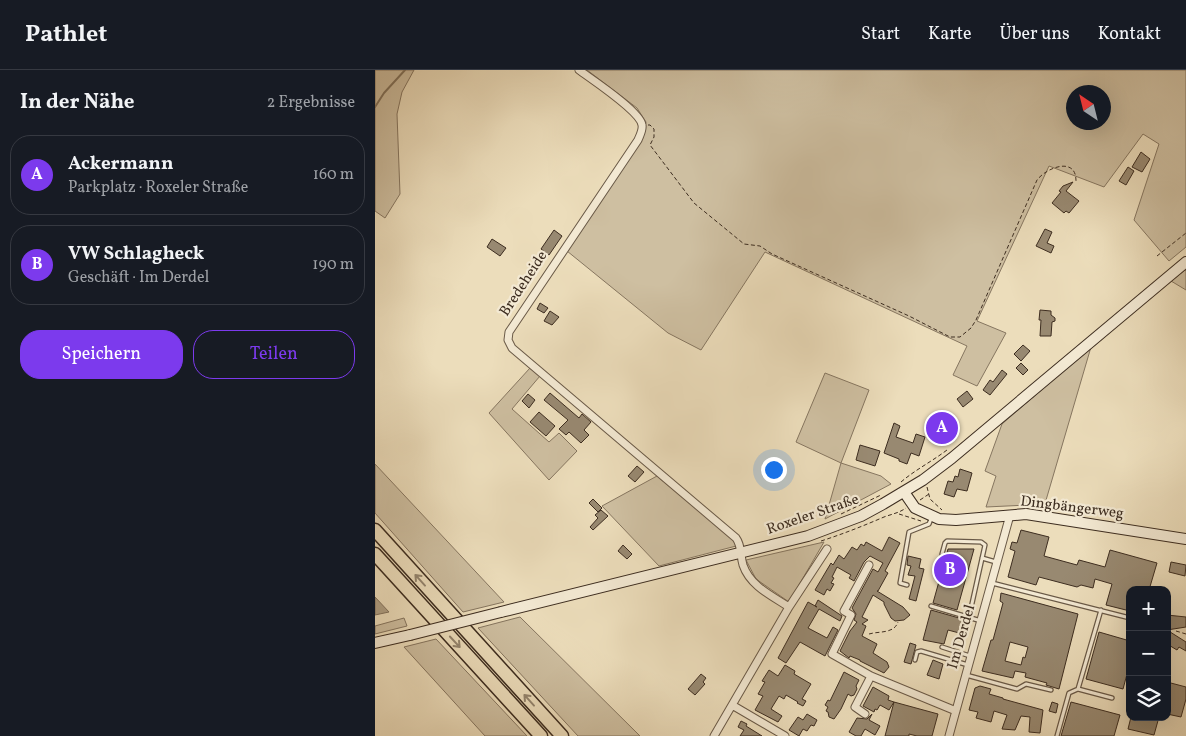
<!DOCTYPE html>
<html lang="de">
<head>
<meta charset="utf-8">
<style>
	body { margin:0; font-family:Vollkorn,serif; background:#242831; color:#f1f3f6 }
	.controls { position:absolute; right:15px; bottom:15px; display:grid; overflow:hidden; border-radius:10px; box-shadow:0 5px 20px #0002 }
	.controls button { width:45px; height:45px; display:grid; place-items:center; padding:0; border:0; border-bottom:1px solid #363941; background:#171b24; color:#f1f3f6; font:25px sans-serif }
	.compass { position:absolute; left:691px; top:15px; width:45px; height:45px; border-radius:50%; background:#171b24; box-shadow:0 5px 20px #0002; rotate:325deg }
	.you { position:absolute; left:398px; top:399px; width:18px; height:18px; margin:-12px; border:4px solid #fff; border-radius:50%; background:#1a73e8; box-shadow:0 0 0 8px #1a73e833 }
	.badge { display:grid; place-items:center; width:32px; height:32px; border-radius:50%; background:#7c3aed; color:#fff; font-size:16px; font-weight:700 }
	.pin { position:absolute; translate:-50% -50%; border:2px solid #fff; box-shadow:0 1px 5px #0006 }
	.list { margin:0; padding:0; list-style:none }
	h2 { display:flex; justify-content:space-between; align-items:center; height:65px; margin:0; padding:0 20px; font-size:21px }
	h2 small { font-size:16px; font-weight:400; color:#9ea1a6 }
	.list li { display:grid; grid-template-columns:32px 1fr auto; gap:15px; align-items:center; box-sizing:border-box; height:80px; margin:0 10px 10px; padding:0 10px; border:1px solid #363941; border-radius:20px }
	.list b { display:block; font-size:19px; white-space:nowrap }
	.list p { margin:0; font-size:16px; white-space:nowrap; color:#9ea1a6 }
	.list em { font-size:16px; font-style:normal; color:#9ea1a6 }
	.actions { display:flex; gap:10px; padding:15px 20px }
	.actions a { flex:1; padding:11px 0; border:1px solid #7c3aed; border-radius:20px; text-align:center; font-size:18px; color:#7c3aed }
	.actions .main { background:#7c3aed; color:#fff }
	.icon { flex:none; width:28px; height:28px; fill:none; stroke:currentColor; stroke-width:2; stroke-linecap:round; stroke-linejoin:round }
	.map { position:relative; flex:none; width:811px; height:666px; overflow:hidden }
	header { display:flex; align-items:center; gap:30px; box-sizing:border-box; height:70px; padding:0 25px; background:#171b24; border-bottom:1px solid #363941 }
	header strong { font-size:24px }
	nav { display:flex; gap:28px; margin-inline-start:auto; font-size:18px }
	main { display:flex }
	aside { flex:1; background:#171b24 }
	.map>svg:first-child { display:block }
	.green { fill:#cebfa1; stroke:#867660; fill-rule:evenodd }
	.water { fill:#b0a186; stroke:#82735d }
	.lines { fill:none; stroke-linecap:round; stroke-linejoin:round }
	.stream { stroke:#82735d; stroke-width:2 }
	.building { fill:#988971; stroke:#3d2d20; fill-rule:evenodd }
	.service-casing { stroke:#695947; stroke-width:5.5 }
	.minor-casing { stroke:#695947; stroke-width:9 }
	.secondary-casing { stroke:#3d2d20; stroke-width:12 }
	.motorway-casing { stroke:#3d2d20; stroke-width:15 }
	.path { stroke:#3d2d20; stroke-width:1; stroke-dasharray:4 2.5; stroke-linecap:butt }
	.service { stroke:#f3e9d3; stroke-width:3 }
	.minor { stroke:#f3e9d3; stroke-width:7 }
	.secondary { stroke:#f3e9d3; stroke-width:10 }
	.motorway { stroke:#ecddbb; stroke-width:12 }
	.secondary-bridge-casing { stroke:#3d2d20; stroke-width:12; stroke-linecap:butt }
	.secondary-bridge { stroke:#f3e9d3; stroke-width:10 }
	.oneway { stroke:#94856e }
	.labels { text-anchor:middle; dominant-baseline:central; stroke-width:4.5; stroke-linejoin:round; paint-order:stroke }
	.street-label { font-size:15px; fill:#3d2d20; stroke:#f3e9d3 }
</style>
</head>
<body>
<header>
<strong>Pathlet</strong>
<nav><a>Start</a><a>Karte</a><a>Über uns</a><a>Kontakt</a></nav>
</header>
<main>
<aside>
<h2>In der Nähe<small>2 Ergebnisse</small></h2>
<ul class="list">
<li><span class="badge">A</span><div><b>Ackermann</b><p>Parkplatz · Roxeler Straße</p></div><em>160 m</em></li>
<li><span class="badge">B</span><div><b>VW Schlagheck</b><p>Geschäft · Im Derdel</p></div><em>190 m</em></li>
</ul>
<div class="actions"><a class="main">Speichern</a><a>Teilen</a></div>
</aside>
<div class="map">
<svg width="811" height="666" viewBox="0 0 811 666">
	<rect width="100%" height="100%" fill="#ecddbb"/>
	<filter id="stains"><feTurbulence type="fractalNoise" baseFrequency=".004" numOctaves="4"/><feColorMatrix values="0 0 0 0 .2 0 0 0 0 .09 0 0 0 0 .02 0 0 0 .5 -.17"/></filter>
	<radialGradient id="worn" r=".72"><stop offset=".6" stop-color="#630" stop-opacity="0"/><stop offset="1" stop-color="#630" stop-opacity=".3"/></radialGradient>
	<path class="green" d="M0,0H39L27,22L22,44L25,124L10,148L0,141Z
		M212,0H811V177L794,191L759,150L784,74L768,64L729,117L674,96L602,251L631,263L602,316L578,305L592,276L390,182L326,280L293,263L192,181L268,68L271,52L262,38ZM698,22H728V52H698Z
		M810,200L811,201V220L796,211Z
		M716,277L669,437L653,435L611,437L621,406L610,401L627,354Z
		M155,298L165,306L137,339L174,372L184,363L202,381L174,410L114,343Z
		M450,303L494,320L466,393L506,406L516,414L450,449L466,393L421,372Z
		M0,394L129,532L88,542L0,443Z
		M282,406L365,475L284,496L227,436Z
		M449,472L414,532L381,509L371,490Z
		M145,547L265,666H203L103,558Z
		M29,548L32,556L0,564V556Z
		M61,569L152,666H110L29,577Z"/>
	<path class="water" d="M0,527L14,542L0,545Z"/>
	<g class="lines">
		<path class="stream" d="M0,37L9,23L30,0"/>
	</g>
	<path class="building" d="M766,82L775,89L767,102L757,97Z
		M753,97L759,101L751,115L744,111Z
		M698,112L691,121L704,131L694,143L691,141L689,143L677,133L686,122L684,121L688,116Z
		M670,159L677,162L672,173L679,176L676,183L661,176Z
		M179,160L187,166L174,185L166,179Z
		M117,169L131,178L125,186L112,177Z
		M165,233L173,238L169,243L162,239Z
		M665,240L676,241V245L680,248V251L677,252L676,266H665L666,250H664Z
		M175,241L184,247L177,255L169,251Z
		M648,275L655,281L646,291L639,284Z
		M646,293L653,300L648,305L641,298Z
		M627,300L632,304L615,325L608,320L615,310L618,312Z
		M592,321L598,329L588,337L582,329Z
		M175,323L204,348L207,344L216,352L209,360L214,365L206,373L194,362L191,365L184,359L193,350L169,330Z
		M153,324L160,330L154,338L147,331Z
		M164,342L180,356L171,366L155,352Z
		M519,353L525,356L521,367L538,373L541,364L550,367L544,386L536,383L532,394L524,391V389L509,383Z
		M485,375L505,381L500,396L481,390Z
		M262,396L269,402L260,412L253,406Z
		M585,399L597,403L592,421L582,419L579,427L569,424L573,411L578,412L580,406L583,407Z
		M218,429L227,438L223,442L214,433Z
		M226,440L233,446L218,460L215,457L223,448L220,445Z
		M646,460L674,467L669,486L702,495L704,490L730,497L735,480L782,493L774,520H755V541L731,535L737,514L720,509L718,518L706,515L702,517L664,507L661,515L633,507L640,481L635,479L637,472L642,473Z
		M514,467L525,473L510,501L513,503L503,521H502L528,537L535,545L529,550L520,551L516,548L509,534V532L498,525L487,547L493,550L487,554L491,556L487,566L502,574L498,583L512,592L514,597L509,603L485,591V590L475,586L474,588L465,581L475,561L482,552L479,550L481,544L477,538L498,499L503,502L508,493L495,486L489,492L479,511L474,508L476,505L462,497L457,507L459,508L456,513L459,514L455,521L452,519L449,525L440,520L456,493L458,495L464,485L469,489L477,477L482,480L486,474L489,476L491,472L507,481Z
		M248,475L257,484L252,489L243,481Z
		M573,479H599L582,540L558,533Z
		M533,486L546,489L544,498L549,499L541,531L534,529L540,506L533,505L536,496L532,495Z
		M796,492L811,495L810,506L794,502Z
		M626,523L703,544L684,619L671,615L672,613L650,607L651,603L640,601L638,608L607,601L616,570H618L628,533L625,531ZM635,572L653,577L650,588L648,587L646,595L630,591Z
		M443,530L467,546L465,551L444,539L433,558L452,568L458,557L463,560L450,586L425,572L411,593L403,588L433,532L442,537L440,536Z
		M556,540L591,550L588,564L573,560L569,574L548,570Z
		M792,545L811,547V557L792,560Z
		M792,560L811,572V581L804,577L802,580L792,574Z
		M724,562L755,571V593L748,619L711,609Z
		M535,573L541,575L536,594L529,592Z
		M558,590L568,594L564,609L552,605Z
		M410,595L420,601L419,604L436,614L427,629L431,631L428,636L422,633L423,632L411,625L409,629L404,626L396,639L407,646L403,652L380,640L388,626L383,624L390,612L387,611L394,600L403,606Z
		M469,602L484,610L481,616L482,619L479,625L476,626L473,624L466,639L459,649L454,647L453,642L451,641L453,637L450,635L453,630L455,631Z
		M326,604L331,608L328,612L330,614L320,625L313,619Z
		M792,612L811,617V629L806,647L792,644Z
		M605,616L616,619L614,624L628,628V629L668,640L665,663L654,662L655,647L646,646L640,660L627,659L632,645L619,641L616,652L601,648L603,642L594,640L600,618Z
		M498,617L514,626L513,630L519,632L514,640L505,635L502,640L500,639L499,642L488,636Z
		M519,632L563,644L557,666H542L534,664V666H510Z
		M677,632L683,634L681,643L674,641Z
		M696,632L745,645L739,666H686Z
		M432,644L442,650L439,656L436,655L432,661L428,659L424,666L414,660L423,647L428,650Z
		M497,644L494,650L505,656L500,665L490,659L486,666H481L474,662L482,648L492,649Z
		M756,647H784L779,665L753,659Z
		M366,651L372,654L371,656L387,666H365L369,660L363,657Z"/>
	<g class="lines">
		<defs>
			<path id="service" d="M567,484L570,473L572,471L606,472L610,475L594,547
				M607,488L621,492
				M617,513L755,548
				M532,515L525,513L534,462L554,454L556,449
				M556,536L606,551
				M567,577L595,586
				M540,590L542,582L546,581L593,595
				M591,605L642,619L651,614L676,620
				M703,619L726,540
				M682,666L694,623L703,619L737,628"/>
			<path id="minor" d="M204,0C216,9 265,41 267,55C268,60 265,65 263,70L134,262L133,270L137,278L361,468C367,476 365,485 368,495C375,516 397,526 414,537
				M494,495L469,541L476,545L457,584L496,606L581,641
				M357,635L410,666
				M490,644L480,637L496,606
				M339,666L414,537L452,479
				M574,666L635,445"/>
			<path id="secondary" d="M529,422L540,438L564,449L581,450L651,444L811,469
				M126,542L433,466L486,446L508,434L548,410L577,388L811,192
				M0,573L35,565"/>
			<path id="motorway" d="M0,460L187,666
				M0,484L166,666"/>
		</defs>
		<use href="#service" class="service-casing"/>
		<use href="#minor" class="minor-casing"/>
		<use href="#secondary" class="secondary-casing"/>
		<use href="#motorway" class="motorway-casing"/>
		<path class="path" d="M273,55H275L279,59V67L275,75L319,133L369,174L385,176L397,184L534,246L575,267H585L596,258L601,250L662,110C672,97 702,86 701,112
			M782,186L811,163
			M526,412C540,400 556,392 572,380
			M552,417L555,429L567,440
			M545,430L554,424
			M466,444L506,425
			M524,444L546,451
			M446,471C468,464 488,456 509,447C517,444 524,443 531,438
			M801,561L811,564
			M494,564C504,561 519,564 523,552"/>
		<use href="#service" class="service"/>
		<use href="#minor" class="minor"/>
		<use href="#secondary" class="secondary"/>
		<use href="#motorway" class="motorway"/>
		<defs>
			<path id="secondary-bridge" d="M35,565L126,542"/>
		</defs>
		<use href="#secondary-bridge" class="secondary-bridge-casing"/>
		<use href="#secondary-bridge" class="secondary-bridge"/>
	</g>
	<defs><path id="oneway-shaft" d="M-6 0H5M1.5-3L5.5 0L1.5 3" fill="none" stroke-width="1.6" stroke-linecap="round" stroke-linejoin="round" transform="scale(1.25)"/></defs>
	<g class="oneway">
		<use href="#oneway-shaft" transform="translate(45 510) rotate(-132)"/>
		<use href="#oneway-shaft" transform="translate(80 572) rotate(47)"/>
		<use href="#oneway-shaft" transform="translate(154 630) rotate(-132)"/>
	</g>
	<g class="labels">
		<g class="street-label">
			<text transform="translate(149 214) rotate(-57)">Bredeheide</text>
			<text transform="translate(697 438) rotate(7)">Dingbängerweg</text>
			<text transform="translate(438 445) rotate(-19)">Roxeler Straße</text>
			<text transform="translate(587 567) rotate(-74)">Im Derdel</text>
		</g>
	</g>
	<rect width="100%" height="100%" filter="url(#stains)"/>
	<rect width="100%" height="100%" fill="url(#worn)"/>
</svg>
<div class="controls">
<button>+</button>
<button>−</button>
<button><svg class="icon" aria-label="layers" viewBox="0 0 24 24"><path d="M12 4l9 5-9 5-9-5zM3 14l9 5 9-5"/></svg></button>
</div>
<svg class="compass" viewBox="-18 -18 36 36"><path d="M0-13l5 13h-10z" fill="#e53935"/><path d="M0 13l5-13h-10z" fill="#9ea1a6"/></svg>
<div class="you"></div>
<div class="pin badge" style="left:567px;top:358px">A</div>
<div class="pin badge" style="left:575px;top:500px">B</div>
</div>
</main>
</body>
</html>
